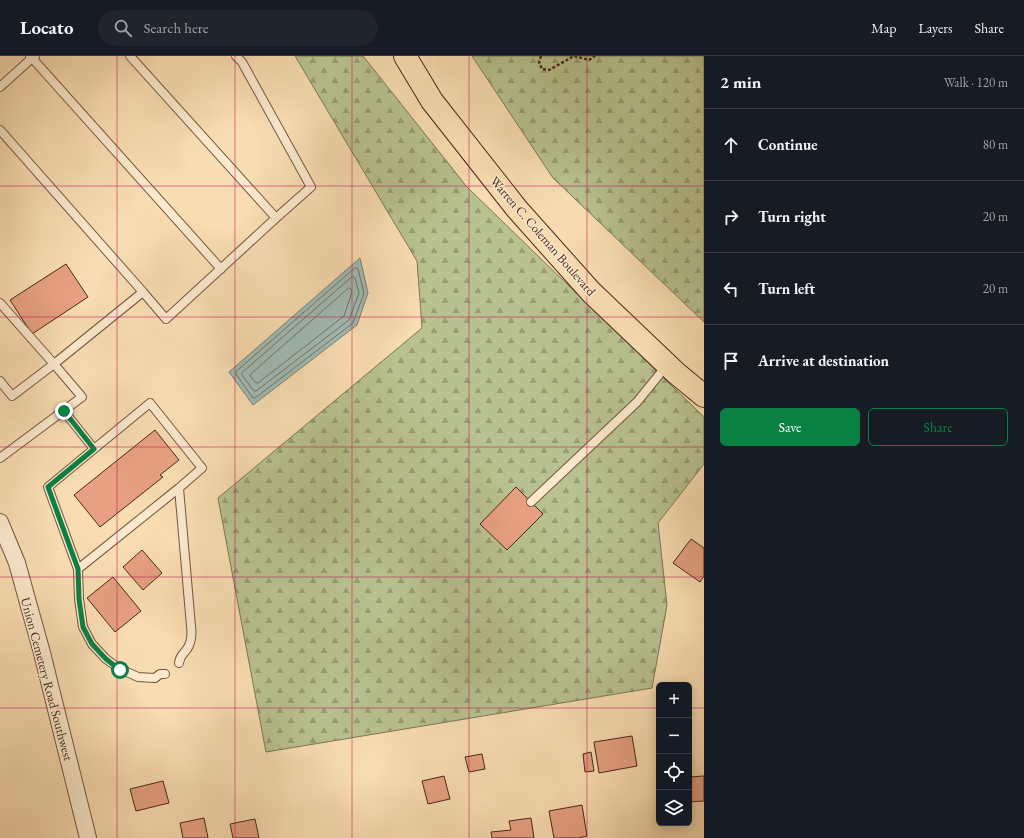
<!DOCTYPE html>
<html lang="en">
<head>
<meta charset="utf-8">
<style>
	body { margin:0; font-family:"EB Garamond",serif; background:#20242c; color:#f1f3f6 }
	.controls { position:absolute; right:12px; bottom:12px; display:grid; overflow:hidden; border-radius:6px; box-shadow:0 2px 10px #0003 }
	.controls button { width:36px; height:36px; display:grid; place-items:center; padding:0; border:0; border-bottom:1px solid #363941; background:#171b24; color:#f1f3f6; font:20px sans-serif }
	.stop { position:absolute; width:12px; height:12px; margin:-9px; border:3px solid #0b8043; border-radius:50%; background:#fff }
	.stop.end { background:#0b8043; border-color:#fff; box-shadow:0 1px 4px #0008 }
	.list { margin:0; padding:0; list-style:none }
	h2 { display:flex; justify-content:space-between; align-items:center; height:52px; margin:0; padding:0 16px; font-size:17px }
	h2 small { font-size:13px; font-weight:400; color:#9ea1a6 }
	.list li { display:grid; grid-template-columns:26px 1fr auto; gap:12px; align-items:center; box-sizing:border-box; height:72px; padding:0 16px; border-top:1px solid #363941 }
	.list b { display:block; font-size:15px; white-space:nowrap }
	.list em { font-size:13px; font-style:normal; color:#9ea1a6 }
	.actions { display:flex; gap:8px; padding:12px 16px }
	.actions a { flex:1; padding:9px 0; border:1px solid #0b8043; border-radius:6px; text-align:center; font-size:14px; color:#0b8043 }
	.actions .main { background:#0b8043; color:#fff }
	.icon { flex:none; width:22px; height:22px; fill:none; stroke:currentColor; stroke-width:2; stroke-linecap:round; stroke-linejoin:round }
	.map { position:relative; flex:none; width:704px; height:782px; overflow:hidden }
	header { display:flex; align-items:center; gap:24px; box-sizing:border-box; height:56px; padding:0 20px; background:#171b24; border-bottom:1px solid #363941 }
	header strong { font-size:19px }
	nav { display:flex; gap:22px; margin-inline-start:auto; font-size:14px }
	.search { width:280px; height:36px; background:#20242c; display:flex; align-items:center; gap:10px; box-sizing:border-box; padding:0 14px; border-radius:22px; color:#9ea1a6; font-size:15px }
	main { display:flex }
	aside { flex:1; background:#171b24 }
	.map>svg:first-child { display:block }
	.forest { fill:url(#forest-firs); stroke:#817554 }
	.water { fill:#9fbbb3; stroke:#7d8075 }
	.lines { fill:none; stroke-linecap:round; stroke-linejoin:round }
	.shore { stroke:#747266; stroke-width:1 }
	.building { fill:#e7a182; stroke:#4a2819 }
	.service-casing { stroke:#76553f; stroke-width:10 }
	.minor-casing { stroke:#76553f; stroke-width:18 }
	.trunk-casing { stroke:#4a2819; stroke-width:24 }
	.path { stroke:#4a2819; stroke-width:2.5; stroke-dasharray:3 2; stroke-linecap:butt }
	.service { stroke:#fbe9cd; stroke-width:8 }
	.minor { stroke:#fbe9cd; stroke-width:16 }
	.trunk { stroke:#f9ddb2; stroke-width:22 }
	.route { stroke:#0b8043; stroke-width:5 }
	.grid { fill:none; stroke:#c2185b; stroke-width:1; stroke-opacity:0.55 }
	.labels { text-anchor:middle; dominant-baseline:central; stroke-width:3; stroke-linejoin:round; paint-order:stroke }
	.street-label { font-size:13px; fill:#4a2819; stroke:#fbe9cd }
</style>
</head>
<body>
<header>
<strong>Locato</strong>
<div class="search"><svg class="icon" aria-label="search" viewBox="0 0 24 24"><circle cx="10" cy="10" r="6"/><path d="M15 15l6 6"/></svg>Search here</div>
<nav><a>Map</a><a>Layers</a><a>Share</a></nav>
</header>
<main>
<div class="map">
<svg width="704" height="782" viewBox="0 0 704 782">
	<defs>
		<pattern id="forest-firs" width="22" height="20" patternUnits="userSpaceOnUse"><rect width="22" height="20" fill="#b8c290"/><path d="M5 1l3.5 6h-7zM16 11l3.5 6h-7z" fill="#989e75"/></pattern>
	</defs>
	<rect width="100%" height="100%" fill="#f9ddb2"/>
	<filter id="stains"><feTurbulence type="fractalNoise" baseFrequency=".005" numOctaves="4"/><feColorMatrix values="0 0 0 0 .2 0 0 0 0 .09 0 0 0 0 .02 0 0 0 .5 -.17"/></filter>
	<radialGradient id="worn" r=".72"><stop offset=".6" stop-color="#630" stop-opacity="0"/><stop offset="1" stop-color="#630" stop-opacity=".3"/></radialGradient>
	<path class="forest" d="M295,0H363L467,131L704,361V408L658,467L667,549L652,632L266,696L218,442L422,272L417,205Z
		M472,0H704V266L553,122Z"/>
	<path class="water" d="M360,202L368,237L357,269L253,349L229,316Z"/>
	<g class="lines">
		<path class="shore" d="M355,212H357L358,213L364,237L353,267L255,342H253L236,318V316Z
			M352,221H354L355,222L359,237L349,264L256,335H254L242,319V317Z
			M349,232L351,233L352,236L344,260L258,327L255,326L250,320L251,318Z"/>
	</g>
	<path class="building" d="M66,208L88,241L32,278L10,244Z
		M155,374L179,404L160,419L163,421L100,471L74,439Z
		M516,431L543,458L507,494L480,468Z
		M691,483L704,492V520L700,526L673,507Z
		M142,494L162,517L143,534L123,511Z
		M113,521L141,555L115,576L87,542Z
		M632,680L637,710L599,717L594,686Z
		M591,696L594,715L585,716L583,698Z
		M482,698L485,713L469,716L465,701Z
		M444,720L450,743L428,748L422,725Z
		M704,720V745L689,746V721Z
		M163,725L169,747L136,755L130,733Z
		M582,749L587,780L578,782H554L549,755Z
		M204,762L208,782H183L180,767Z
		M531,762L534,782H492L491,776L511,774L509,765Z
		M255,763L259,782H233L230,768Z"/>
	<g class="lines">
		<defs>
			<path id="service" d="M35,0L32,2L221,213
				M130,0L276,162L166,263L143,236
				M236,0L242,6L311,131L276,162
				M0,31L32,2L30,0
				M0,74L143,236L54,308L82,341L0,402
				M0,247L54,308L12,340L0,325
				M64,355L94,393L48,431L78,513L79,543L83,571L92,588L106,603L120,613L138,621L155,622L160,618H165
				M94,393L150,347L202,412L179,432L191,570C192,578 192,586 187,593C183,599 180,599 179,607
				M531,446L637,346L667,309
				M78,513L179,432"/>
			<path id="minor" d="M0,466L17,507L42,597L88,782"/>
			<path id="trunk" d="M405,0L432,45L517,153L591,236L676,317L704,340"/>
		</defs>
		<use href="#service" class="service-casing"/>
		<use href="#minor" class="minor-casing"/>
		<use href="#trunk" class="trunk-casing"/>
		<path class="path" d="M541,0L539,6L542,13L549,14L574,0L589,4L595,0"/>
		<use href="#service" class="service"/>
		<use href="#minor" class="minor"/>
		<use href="#trunk" class="trunk"/>
	</g>
	<g class="lines">
		<path class="route" d="M64,355L94,393L48,431L78,513L79,543L83,571L92,588L106,603L120,614"/>
	</g>
	<path class="grid" d="M117,0V782M235,0V782M352,0V782M469,0V782M587,0V782M0,130H704M0,261H704M0,391H704M0,521H704M0,652H659M689,652H704"/>
	<g class="labels">
		<g class="street-label">
			<text transform="translate(543 180) rotate(49)">Warren C. Coleman Boulevard</text>
			<text transform="translate(47 623) rotate(75)">Union Cemetery Road Southwest</text>
		</g>
	</g>
	<rect width="100%" height="100%" filter="url(#stains)"/>
	<rect width="100%" height="100%" fill="url(#worn)"/>
</svg>
<div class="controls">
<button>+</button>
<button>−</button>
<button><svg class="icon" aria-label="locate" viewBox="0 0 24 24"><circle cx="12" cy="12" r="6"/><path d="M12 2v4M12 18v4M2 12h4M18 12h4"/></svg></button>
<button><svg class="icon" aria-label="layers" viewBox="0 0 24 24"><path d="M12 4l9 5-9 5-9-5zM3 14l9 5 9-5"/></svg></button>
</div>
<div class="stop" style="left:120px;top:614px"></div>
<div class="stop end" style="left:64px;top:355px"></div>
</div>
<aside>
<h2>2 min<small>Walk · 120 m</small></h2>
<ul class="list">
<li><svg class="icon" aria-label="ahead" viewBox="0 0 24 24"><path d="M12 20V5M6 11l6-6 6 6"/></svg><div><b>Continue</b></div><em>80 m</em></li>
<li><svg class="icon" aria-label="right" viewBox="0 0 24 24"><path d="M7 20v-9h11M14 6l5 5-5 5"/></svg><div><b>Turn right</b></div><em>20 m</em></li>
<li><svg class="icon" aria-label="left" viewBox="0 0 24 24"><path d="M17 20v-9H6M10 6l-5 5 5 5"/></svg><div><b>Turn left</b></div><em>20 m</em></li>
<li><svg class="icon" aria-label="arrive" viewBox="0 0 24 24"><path d="M6 21V4h12l-3 4 3 4H6"/></svg><div><b>Arrive at destination</b></div></li>
</ul>
<div class="actions"><a class="main">Save</a><a>Share</a></div>
</aside>
</main>
</body>
</html>
